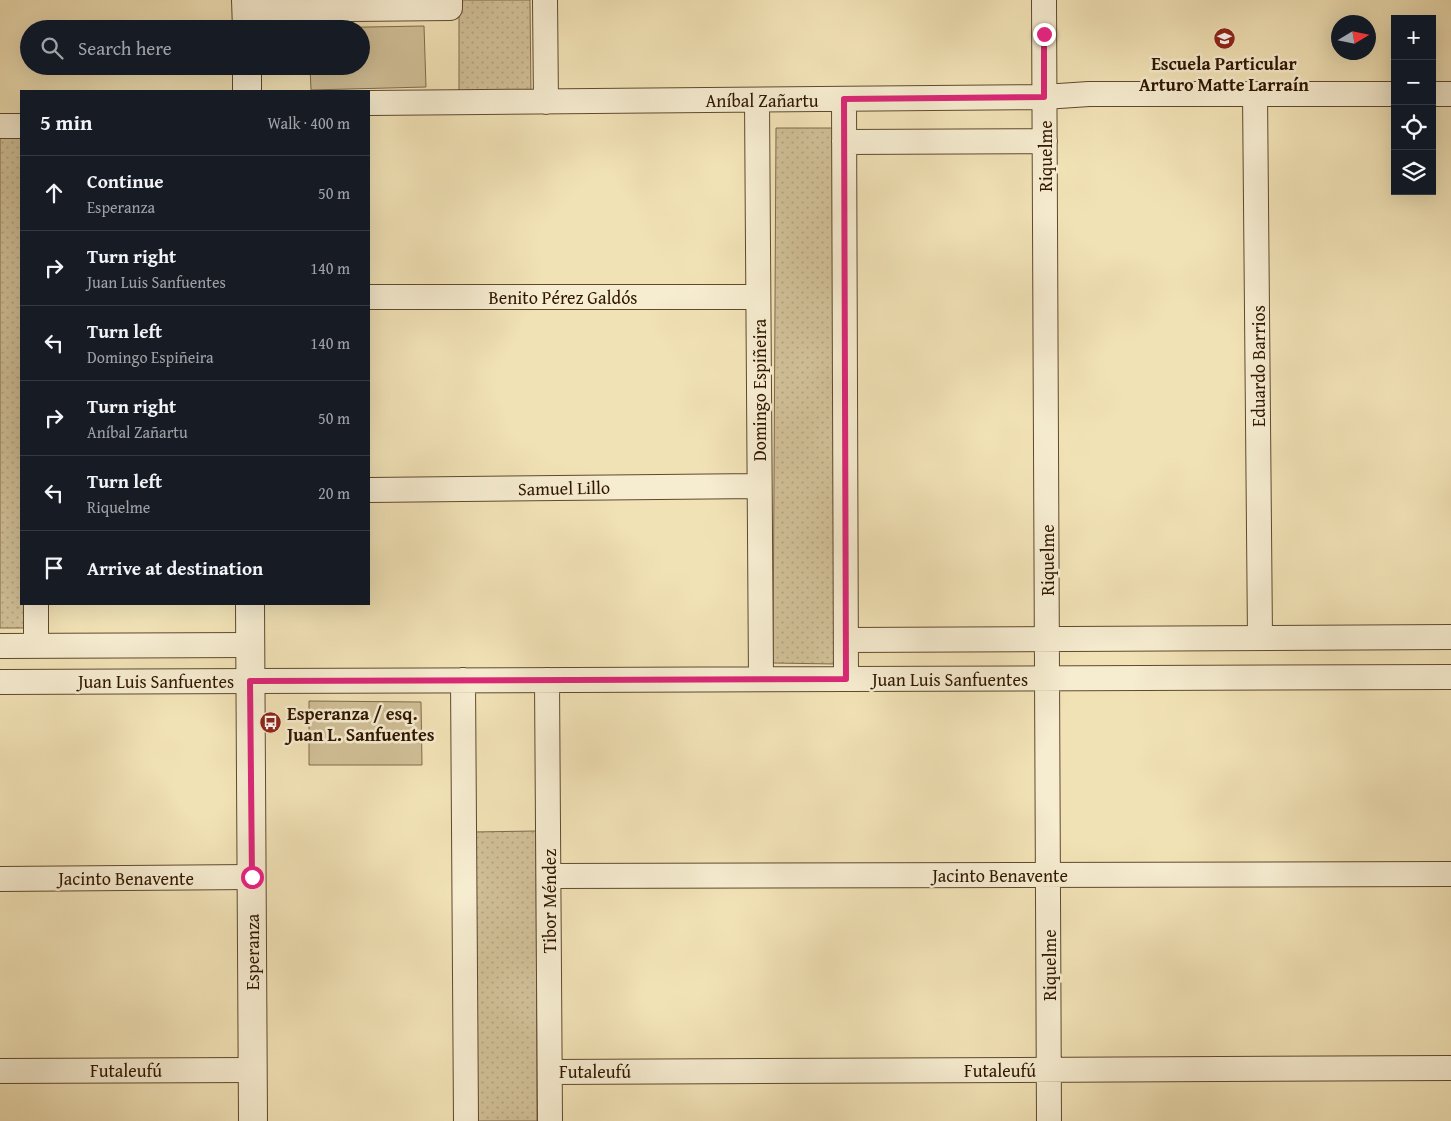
<!DOCTYPE html>
<html lang="en">
<head>
<meta charset="utf-8">
<style>
	body { margin:0; font-family:"Gentium Book Plus",serif; background:#20242c; color:#f1f3f6 }
	.controls { position:absolute; right:15px; top:15px; display:grid; overflow:hidden; border-radius:0px; box-shadow:0 5px 20px #0002 }
	.controls button { width:45px; height:45px; display:grid; place-items:center; padding:0; border:0; border-bottom:1px solid #363941; background:#171b24; color:#f1f3f6; font:25px sans-serif }
	.compass { position:absolute; left:1331px; top:15px; width:45px; height:45px; border-radius:50%; background:#171b24; box-shadow:0 5px 20px #0002; rotate:80deg }
	.stop { position:absolute; width:15px; height:15px; margin:-11px; border:4px solid #db2777; border-radius:50%; background:#fff }
	.stop.end { background:#db2777; border-color:#fff; box-shadow:0 1px 5px #0008 }
	.list { margin:0; padding:0; list-style:none }
	h2 { display:flex; justify-content:space-between; align-items:center; height:65px; margin:0; padding:0 20px; font-size:21px }
	h2 small { font-size:16px; font-weight:400; color:#9ea1a6 }
	.list li { display:grid; grid-template-columns:32px 1fr auto; gap:15px; align-items:center; box-sizing:border-box; height:75px; padding:0 20px; border-top:1px solid #363941 }
	.list b { display:block; font-size:19px; white-space:nowrap }
	.list p { margin:0; font-size:16px; white-space:nowrap; color:#9ea1a6 }
	.list em { font-size:16px; font-style:normal; color:#9ea1a6 }
	.icon { flex:none; width:28px; height:28px; fill:none; stroke:currentColor; stroke-width:2; stroke-linecap:round; stroke-linejoin:round }
	.map { position:relative; flex:none; width:1451px; height:1121px; overflow:hidden }
	.search { position:absolute; background:#171b24; box-shadow:0 5px 20px #0002; left:20px; top:20px; width:350px; height:55px; display:flex; align-items:center; gap:12px; box-sizing:border-box; padding:0 18px; border-radius:28px; color:#9ea1a6; font-size:19px }
	.panel { position:absolute; background:#171b24; box-shadow:0 5px 20px #0002; left:20px; top:90px; width:350px; height:515px; border-radius:0px }
	.map>svg:first-child { display:block }
	.green { fill:url(#green-dots); stroke:#806a4c }
	.pitch { fill:#d0bf97; stroke:#806a4c }
	.lines { fill:none; stroke-linecap:round; stroke-linejoin:round }
	.minor-casing { stroke:#60492e; stroke-width:26 }
	.tertiary-casing { stroke:#60492e; stroke-width:30 }
	.minor { stroke:#f6ecd0; stroke-width:24 }
	.tertiary { stroke:#f6ecd0; stroke-width:28 }
	.route { stroke:#db2777; stroke-width:6 }
	.labels { text-anchor:middle; dominant-baseline:central; stroke-width:5; stroke-linejoin:round; paint-order:stroke }
	.poi-label { font-size:18px; font-weight:bold; fill:#2f1601; stroke:#f6ecd0 }
	.street-label { font-size:18px; fill:#2f1601; stroke:#f6ecd0 }
</style>
</head>
<body>
<div class="map">
<svg width="1451" height="1121" viewBox="0 0 1451 1121">
	<defs>
		<pattern id="green-dots" width="8" height="8" patternUnits="userSpaceOnUse" patternTransform="scale(1.25)"><rect width="8" height="8" fill="#d0bf97"/><path d="M2 2h.1M6 6h.1" fill="none" stroke="#b3a380" stroke-width="1.8" stroke-linecap="round"/></pattern>
	</defs>
	<rect width="100%" height="100%" fill="#f1e2b6"/>
	<filter id="stains"><feTurbulence type="fractalNoise" baseFrequency=".004" numOctaves="4"/><feColorMatrix values="0 0 0 0 .2 0 0 0 0 .09 0 0 0 0 .02 0 0 0 .5 -.17"/></filter>
	<radialGradient id="worn" r=".72"><stop offset=".6" stop-color="#630" stop-opacity="0"/><stop offset="1" stop-color="#630" stop-opacity=".3"/></radialGradient>
	<path class="green" d="M459,0H530L531,98H459Z
		M776,128H838L835,664L773,663Z
		M0,136H21V604H27V628H0Z
		M536,831L537,1121H473L472,832Z"/>
	<path class="pitch" d="M424,26L426,87L311,90L310,66H361V29L310,28Z
		M309,701L421,702L422,765H309Z"/>
	<g class="lines">
		<defs>
			<path id="minor" d="M545,0L546,102
				M1044,0L1049,1121
				M246,10L450,8V0
				M1255,94L1260,638
				M1432,94H1451
				M844,99L846,679
				M757,100L761,679
				M369,103L1044,97L1089,94H1395
				M0,126H21
				M844,142L1045,141
				M369,297H758
				M369,490L759,486
				M36,604V646
				M846,640L1451,637
				M0,646L250,645
				M463,680L466,1121
				M547,680L550,1121
				M0,682L1451,677
				M549,876L1451,874
				M0,879L251,877
				M0,1071L252,1070
				M550,1072L1451,1068"/>
			<path id="tertiary" d="M246,0L247,29
				M247,66V91
				M250,604L253,1121"/>
		</defs>
		<use href="#minor" class="minor-casing"/>
		<use href="#tertiary" class="tertiary-casing"/>
		<use href="#minor" class="minor"/>
		<use href="#tertiary" class="tertiary"/>
	</g>
	<g class="lines">
		<path class="route" d="M252,877L250,681L846,679L844,99L1044,97V34"/>
	</g>
	<defs>
		<symbol id="school-disc" viewBox="-11 -11 22 22"><circle r="9.5" fill="#8f2418" stroke="#f6ecd0"/><path d="M0-5L7-2L0 1L-7-2ZM-4 1L0 2.5L4 1V4Q0 6-4 4Z" fill="#fff"/></symbol>
		<symbol id="bus-disc" viewBox="-11 -11 22 22"><circle r="9.5" fill="#8f2418" stroke="#f6ecd0"/><path d="M-5-6H5V4H4V6H2V4H-2V6H-4V4H-5ZM-3.5-4V0h7V-4ZM-3.5 1.2v1.5H-2V1.2ZM2 1.2v1.5H3.5V1.2Z" fill="#fff"/></symbol>
	</defs>
	<g fill-rule="evenodd">
		<use href="#school-disc" x="1212" y="26" width="25" height="25"/>
		<use href="#bus-disc" x="258" y="710" width="25" height="25"/>
	</g>
	<g class="labels">
		<g class="poi-label">
			<text x="1224" y="63">Escuela Particular<tspan x="1224" dy="21">Arturo Matte Larraín</tspan></text>
			<text x="287" y="713" text-anchor="start">Esperanza / esq.<tspan x="287" dy="21">Juan L. Sanfuentes</tspan></text>
		</g>
		<g class="street-label">
			<text x="762" y="100">Aníbal Zañartu</text>
			<text transform="translate(1045 156) rotate(-90)">Riquelme</text>
			<text x="563" y="297">Benito Pérez Galdós</text>
			<text transform="translate(1258 366) rotate(-90)">Eduardo Barrios</text>
			<text transform="translate(759 390) rotate(-90)">Domingo Espiñeira</text>
			<text transform="translate(564 488) rotate(-1)">Samuel Lillo</text>
			<text transform="translate(1047 560) rotate(-90)">Riquelme</text>
			<text x="950" y="679">Juan Luis Sanfuentes</text>
			<text x="156" y="681">Juan Luis Sanfuentes</text>
			<text x="1000" y="875">Jacinto Benavente</text>
			<text x="126" y="878">Jacinto Benavente</text>
			<text transform="translate(549 901) rotate(-90)">Tibor Méndez</text>
			<text transform="translate(252 952) rotate(-90)">Esperanza</text>
			<text transform="translate(1049 965) rotate(-90)">Riquelme</text>
			<text x="126" y="1070">Futaleufú</text>
			<text x="1000" y="1070">Futaleufú</text>
			<text x="595" y="1071">Futaleufú</text>
		</g>
	</g>
	<rect width="100%" height="100%" filter="url(#stains)"/>
	<rect width="100%" height="100%" fill="url(#worn)"/>
</svg>
<div class="controls">
<button>+</button>
<button>−</button>
<button><svg class="icon" aria-label="locate" viewBox="0 0 24 24"><circle cx="12" cy="12" r="6"/><path d="M12 2v4M12 18v4M2 12h4M18 12h4"/></svg></button>
<button><svg class="icon" aria-label="layers" viewBox="0 0 24 24"><path d="M12 4l9 5-9 5-9-5zM3 14l9 5 9-5"/></svg></button>
</div>
<svg class="compass" viewBox="-18 -18 36 36"><path d="M0-13l5 13h-10z" fill="#e53935"/><path d="M0 13l5-13h-10z" fill="#9ea1a6"/></svg>
<div class="stop" style="left:252px;top:877px"></div>
<div class="stop end" style="left:1044px;top:34px"></div>
<div class="search"><svg class="icon" aria-label="search" viewBox="0 0 24 24"><circle cx="10" cy="10" r="6"/><path d="M15 15l6 6"/></svg>Search here</div>
<section class="panel">
<h2>5 min<small>Walk · 400 m</small></h2>
<ul class="list">
<li><svg class="icon" aria-label="ahead" viewBox="0 0 24 24"><path d="M12 20V5M6 11l6-6 6 6"/></svg><div><b>Continue</b><p>Esperanza</p></div><em>50 m</em></li>
<li><svg class="icon" aria-label="right" viewBox="0 0 24 24"><path d="M7 20v-9h11M14 6l5 5-5 5"/></svg><div><b>Turn right</b><p>Juan Luis Sanfuentes</p></div><em>140 m</em></li>
<li><svg class="icon" aria-label="left" viewBox="0 0 24 24"><path d="M17 20v-9H6M10 6l-5 5 5 5"/></svg><div><b>Turn left</b><p>Domingo Espiñeira</p></div><em>140 m</em></li>
<li><svg class="icon" aria-label="right" viewBox="0 0 24 24"><path d="M7 20v-9h11M14 6l5 5-5 5"/></svg><div><b>Turn right</b><p>Aníbal Zañartu</p></div><em>50 m</em></li>
<li><svg class="icon" aria-label="left" viewBox="0 0 24 24"><path d="M17 20v-9H6M10 6l-5 5 5 5"/></svg><div><b>Turn left</b><p>Riquelme</p></div><em>20 m</em></li>
<li><svg class="icon" aria-label="arrive" viewBox="0 0 24 24"><path d="M6 21V4h12l-3 4 3 4H6"/></svg><div><b>Arrive at destination</b></div></li>
</ul>
</section>
</div>
</body>
</html>
